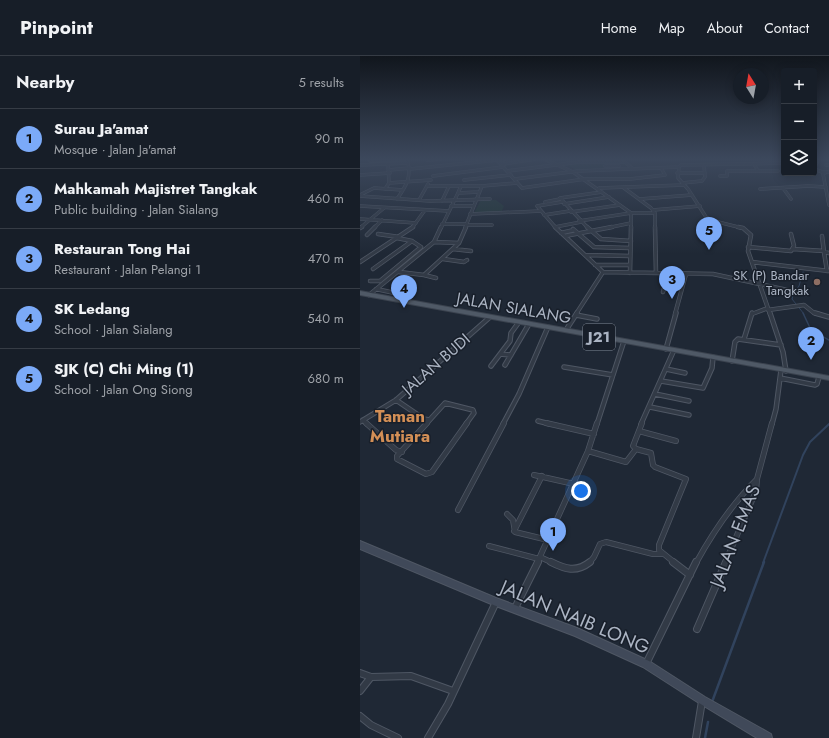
<!DOCTYPE html>
<html lang="en">
<head>
<meta charset="utf-8">
<style>
	body { margin:0; font-family:Jost,sans-serif; background:#202730; color:#f1f3f6 }
	.controls { position:absolute; right:12px; top:12px; display:grid; overflow:hidden; border-radius:4px; box-shadow:0 2px 10px #0003 }
	.controls button { width:36px; height:36px; display:grid; place-items:center; padding:0; border:0; border-bottom:1px solid #363c45; background:#171e28; color:#f1f3f6; font:20px sans-serif }
	.compass { position:absolute; left:373px; top:12px; width:36px; height:36px; border-radius:50%; background:#171e28; box-shadow:0 2px 10px #0003; rotate:349deg }
	.you { position:absolute; left:221px; top:435px; width:14px; height:14px; margin:-10px; border:3px solid #fff; border-radius:50%; background:#1a73e8; box-shadow:0 0 0 6px #1a73e833 }
	.badge { display:grid; place-items:center; width:26px; height:26px; border-radius:50%; background:#7baaf8; color:#111; font-size:13px; font-weight:700 }
	.pin { position:absolute; translate:-50% -33px; filter:drop-shadow(0 1px 2px #0008) }
	.pin::after { content:''; position:absolute; top:21px; width:14px; height:12px; background:inherit; clip-path:polygon(0 0,100% 0,50% 100%) }
	.list { margin:0; padding:0; list-style:none }
	h2 { display:flex; justify-content:space-between; align-items:center; height:52px; margin:0; padding:0 16px; font-size:17px }
	h2 small { font-size:13px; font-weight:400; color:#9ea2a8 }
	.list li { display:grid; grid-template-columns:26px 1fr auto; gap:12px; align-items:center; box-sizing:border-box; height:60px; padding:0 16px; border-top:1px solid #363c45 }
	.list b { display:block; font-size:15px; white-space:nowrap }
	.list p { margin:0; font-size:13px; white-space:nowrap; color:#9ea2a8 }
	.list em { font-size:13px; font-style:normal; color:#9ea2a8 }
	.icon { flex:none; width:22px; height:22px; fill:none; stroke:currentColor; stroke-width:2; stroke-linecap:round; stroke-linejoin:round }
	.map { position:relative; flex:none; width:469px; height:682px; overflow:hidden }
	header { display:flex; align-items:center; gap:24px; box-sizing:border-box; height:56px; padding:0 20px; background:#171e28; border-bottom:1px solid #363c45 }
	header strong { font-size:19px }
	nav { display:flex; gap:22px; margin-inline-start:auto; font-size:14px }
	main { display:flex }
	aside { flex:1; background:#171e28 }
	.map>svg:first-child { display:block }
	.green { fill:#213537 }
	.lines { fill:none; stroke-linecap:round; stroke-linejoin:round }
	.stream-far3 { stroke:#31435d; stroke-width:1 }
	.stream-far2 { stroke:#31435d; stroke-width:1.5 }
	.stream-far1 { stroke:#31435d; stroke-width:2 }
	.stream { stroke:#31435d; stroke-width:2.5 }
	.street-far4-casing { stroke:#4f5764; stroke-width:3.5 }
	.street-far3-casing { stroke:#4f5764; stroke-width:4.5 }
	.street-far2-casing { stroke:#4f5764; stroke-width:5.5 }
	.street-far1-casing { stroke:#4f5764; stroke-width:6 }
	.street-casing { stroke:#4f5764; stroke-width:8 }
	.secondary-casing { stroke:#4f5764; stroke-width:2 }
	.primary-casing { stroke:#3b434f; stroke-width:2 }
	.street-far4 { stroke:#323a46; stroke-width:2.5 }
	.street-far3 { stroke:#323a46; stroke-width:3 }
	.street-far2 { stroke:#323a46; stroke-width:3.5 }
	.street-far1 { stroke:#323a46; stroke-width:4.5 }
	.street { stroke:#323a46; stroke-width:6 }
	.secondary { fill:#404959; fill-rule:evenodd }
	.primary { fill:#4f5966; fill-rule:evenodd }
	.education-dot { fill:#8d6e63; stroke:#181f2a; stroke-width:1.5 }
	.labels { text-anchor:middle; dominant-baseline:central; stroke-width:3; stroke-linejoin:round; paint-order:stroke }
	.far-poi-label { font-size:13px; fill:#abb4c3; stroke:#181f2a; text-anchor:end }
	.shield { fill:#181f2a; stroke:#7f8795; stroke-width:1 }
	.shield-label { font-size:15px; font-weight:bold; fill:#abb4c3 }
	.street-label { font-size:16px; fill:#abb4c3; stroke:#181f2a }
	.neighbourhood-label { font-size:17px; font-weight:bold; fill:#d38f56; stroke:#181f2a }
	.near-street-label { font-size:19px; fill:#abb4c3; stroke:#181f2a }
</style>
</head>
<body>
<header>
<strong>Pinpoint</strong>
<nav><a>Home</a><a>Map</a><a>About</a><a>Contact</a></nav>
</header>
<main>
<aside>
<h2>Nearby<small>5 results</small></h2>
<ul class="list">
<li><span class="badge">1</span><div><b>Surau Ja'amat</b><p>Mosque · Jalan Ja'amat</p></div><em>90 m</em></li>
<li><span class="badge">2</span><div><b>Mahkamah Majistret Tangkak</b><p>Public building · Jalan Sialang</p></div><em>460 m</em></li>
<li><span class="badge">3</span><div><b>Restauran Tong Hai</b><p>Restaurant · Jalan Pelangi 1</p></div><em>470 m</em></li>
<li><span class="badge">4</span><div><b>SK Ledang</b><p>School · Jalan Sialang</p></div><em>540 m</em></li>
<li><span class="badge">5</span><div><b>SJK (C) Chi Ming (1)</b><p>School · Jalan Ong Siong</p></div><em>680 m</em></li>
</ul>
</aside>
<div class="map">
<svg width="469" height="682" viewBox="0 0 469 682">
	<rect width="100%" height="100%" fill="#1f2835"/>
	<path class="green" d="M243,106L244,114H216L205,108Z
		M121,144H136L144,150L141,157H114Z"/>
	<g class="lines">
		<path class="stream-far3" d="M436,234L439,230L443,216
			M434,236L432,243L444,258"/>
		<path class="stream-far2" d="M443,257L451,274L469,284"/>
		<path class="stream-far1" d="M403,507L443,399L450,386L469,368"/>
		<path class="stream" d="M352,646L404,506
			M345,682L348,666"/>
		<defs>
			<path id="street-far4" d="M11,103L10,105L47,103
				M136,103L162,132L225,123H270L305,119L301,112
				M184,103L213,116L271,157V172
				M67,104L81,103
				M143,108L175,103
				M0,109L48,107
				M144,109L141,104L146,103
				M466,109H469
				M245,110H259
				M454,111L457,107L456,103
				M50,113L137,104
				M454,113L465,117
				M29,114L50,112
				M147,115L219,106H265L273,113
				M398,115H418
				M469,116H464L463,118L469,149
				M317,117H345
				M0,119L30,117
				M73,120L143,111
				M360,120H367V115H398L394,108
				M155,123L218,115L319,111
				M104,124L151,119
				M29,127L71,124
				M322,127L342,125L345,121L344,109
				M67,130H122L105,172
				M101,130L98,137L119,136
				M122,130L157,127
				M239,132L324,129
				M264,132L291,152L295,157V172
				M423,132L431,143
				M25,133L29,127L28,108
				M400,133L448,130L466,131
				M0,139L14,132L43,134
				M0,140L70,145L130,143
				M37,143C47,129 52,120 47,103
				M280,143L332,139
				M59,144L68,128
				M82,145L89,130
				M185,146L200,143
				M204,148L249,141
				M0,150L89,155
				M91,150H113
				M293,154L340,150
				M211,156L260,149
				M110,158L181,155
				M184,159L210,155
				M0,163L56,167
				M219,165L271,157H295
				M82,168H107
				M106,169H132
				M195,171L221,166
				M0,172L24,152
				M14,172L22,164
				M52,172L65,154
				M81,172L98,137
				M196,172L177,150L202,146
				M228,172L200,142L242,136
				M247,172L271,167
				M382,172L354,165L346,161L328,133L318,122L319,111L321,109L424,107"/>
			<path id="street-far3" d="M195,171L243,216
				M227,171L241,183L271,185
				M295,171L296,217
				M378,171L383,172L391,179L388,195L410,258
				M0,172L2,171
				M213,173L234,191L270,192
				M201,177L214,174
				M18,178L39,181
				M7,179L15,171
				M205,180L252,171
				M462,180L464,196
				M74,186L99,187
				M388,191L431,195L434,190L431,178
				M93,193L111,195
				M433,193L464,195
				M225,199L270,200
				M83,203L104,206L107,204
				M0,206L53,171
				M392,206L469,215
				M235,209H270
				M13,213L52,185L37,182
				M467,215L464,196L469,197
				M39,216L64,219L99,187L106,171
				M243,216L353,218L446,238
				M270,217L271,171
				M64,219L76,222
				M10,225H20L61,191L52,185
				M16,233L49,240L44,245
				M303,236L308,217
				M9,239L74,186L81,171
				M408,254L444,249L454,257L459,258
				M216,258L243,216
				M315,258L326,218
				M392,258L408,252"/>
			<path id="street-far2" d="M410,257L423,296L426,315
				M455,257L469,261
				M216,259L237,263
				M206,274L217,257
				M384,283L392,257
				M306,293L316,257
				M140,298L151,299
				M372,305L375,286L378,283L421,289
				M145,309L169,268
				M131,310L150,285L151,277L159,266
				M204,311L253,319
				M306,313L325,317
				M420,322L455,329L457,328L459,321
				M301,325L343,332L352,312L353,301
				M295,338L329,345
				M36,344L64,363L69,364
				M290,351L329,359
				M3,364L7,368
				M178,365L190,368
				M0,366L36,344L130,261
				M66,368L85,347L113,354L114,357L106,368
				M143,368L159,338L188,271
				M237,368L264,285
				M281,368L314,294
				M412,368L416,353L421,314"/>
			<path id="street-far1" d="M6,367L36,394L42,396
				M67,367L37,400V403L66,418L72,416L107,367
				M186,367L234,378
				M282,367L273,390L276,393L291,397L293,409L295,411L326,423L299,489V494L315,507
				M279,375L316,385
				M228,395L266,406L276,393
				M174,419L214,428
				M98,454L144,367
				M147,458L153,464L155,476L188,484
				M154,475L182,420
				M129,490L179,503
				M180,501L193,507
				M177,507L228,395L237,367
				M229,507L234,501L240,488L246,486L293,498H303
				M336,507C353,476 372,448 397,423
				M365,507L396,435L397,423L412,367"/>
			<path id="street" d="M191,506C205,513 216,517 230,506
				M313,506L330,519
				M155,552L178,506
				M337,573L366,506
				M286,608L336,506
				M0,617L11,621L51,620L93,635
				M0,635L11,621
				M0,660L11,669L38,682
				M68,682L88,648L136,546
				M336,682L342,645"/>
			<path id="secondary" d="M0,485L136,542L217,572L289,605L345,641L411,678L412,682H397L339,647L283,611L215,580L136,550L0,493Z"/>
			<path id="primary" d="M0,235L469,320V324L0,239Z"/>
		</defs>
		<use href="#street-far4" class="street-far4-casing"/>
		<use href="#street-far3" class="street-far3-casing"/>
		<use href="#street-far2" class="street-far2-casing"/>
		<use href="#street-far1" class="street-far1-casing"/>
		<use href="#street" class="street-casing"/>
		<use href="#secondary" class="secondary-casing"/>
		<use href="#primary" class="primary-casing"/>
		<use href="#street-far4" class="street-far4"/>
		<use href="#street-far3" class="street-far3"/>
		<use href="#street-far2" class="street-far2"/>
		<use href="#street-far1" class="street-far1"/>
		<use href="#street" class="street"/>
		<use href="#secondary" class="secondary"/>
		<use href="#primary" class="primary"/>
	</g>
	<linearGradient id="sky" x2="0" y2="1"><stop stop-color="#11161d"/><stop offset="0.52" stop-color="#3c485c"/><stop offset="1" stop-color="#3c485c" stop-opacity="0"/></linearGradient>
	<rect width="469" height="198" fill="url(#sky)"/>
	<circle class="education-dot" cx="457" cy="226" r="4"/>
	<g class="labels">
		<g class="far-poi-label">
			<text x="449" y="219">SK (P) Bandar<tspan x="449" dy="15">Tangkak</tspan></text>
		</g>
		<rect class="shield" x="223" y="268" width="32" height="26" rx="3"/>
		<g class="shield-label">
			<text x="239" y="281">J21</text>
		</g>
		<g class="street-label">
			<text transform="translate(154 252) rotate(10)">JALAN SIALANG</text>
			<text transform="translate(76 308) rotate(-41)">JALAN BUDI</text>
		</g>
		<g class="neighbourhood-label">
			<text x="40" y="360">Taman<tspan x="40" dy="20">Mutiara</tspan></text>
		</g>
		<g class="near-street-label">
			<text transform="translate(375 480) rotate(-69)">JALAN EMAS</text>
			<text transform="translate(215 561) rotate(23)">JALAN NAIB LONG</text>
		</g>
	</g>
</svg>
<div class="controls">
<button>+</button>
<button>−</button>
<button><svg class="icon" aria-label="layers" viewBox="0 0 24 24"><path d="M12 4l9 5-9 5-9-5zM3 14l9 5 9-5"/></svg></button>
</div>
<svg class="compass" viewBox="-18 -18 36 36"><path d="M0-13l5 13h-10z" fill="#e53935"/><path d="M0 13l5-13h-10z" fill="#9ea2a8"/></svg>
<div class="you"></div>
<div class="pin badge" style="left:193px;top:495px">1</div>
<div class="pin badge" style="left:451px;top:304px">2</div>
<div class="pin badge" style="left:312px;top:243px">3</div>
<div class="pin badge" style="left:44px;top:252px">4</div>
<div class="pin badge" style="left:349px;top:194px">5</div>
</div>
</main>
</body>
</html>
